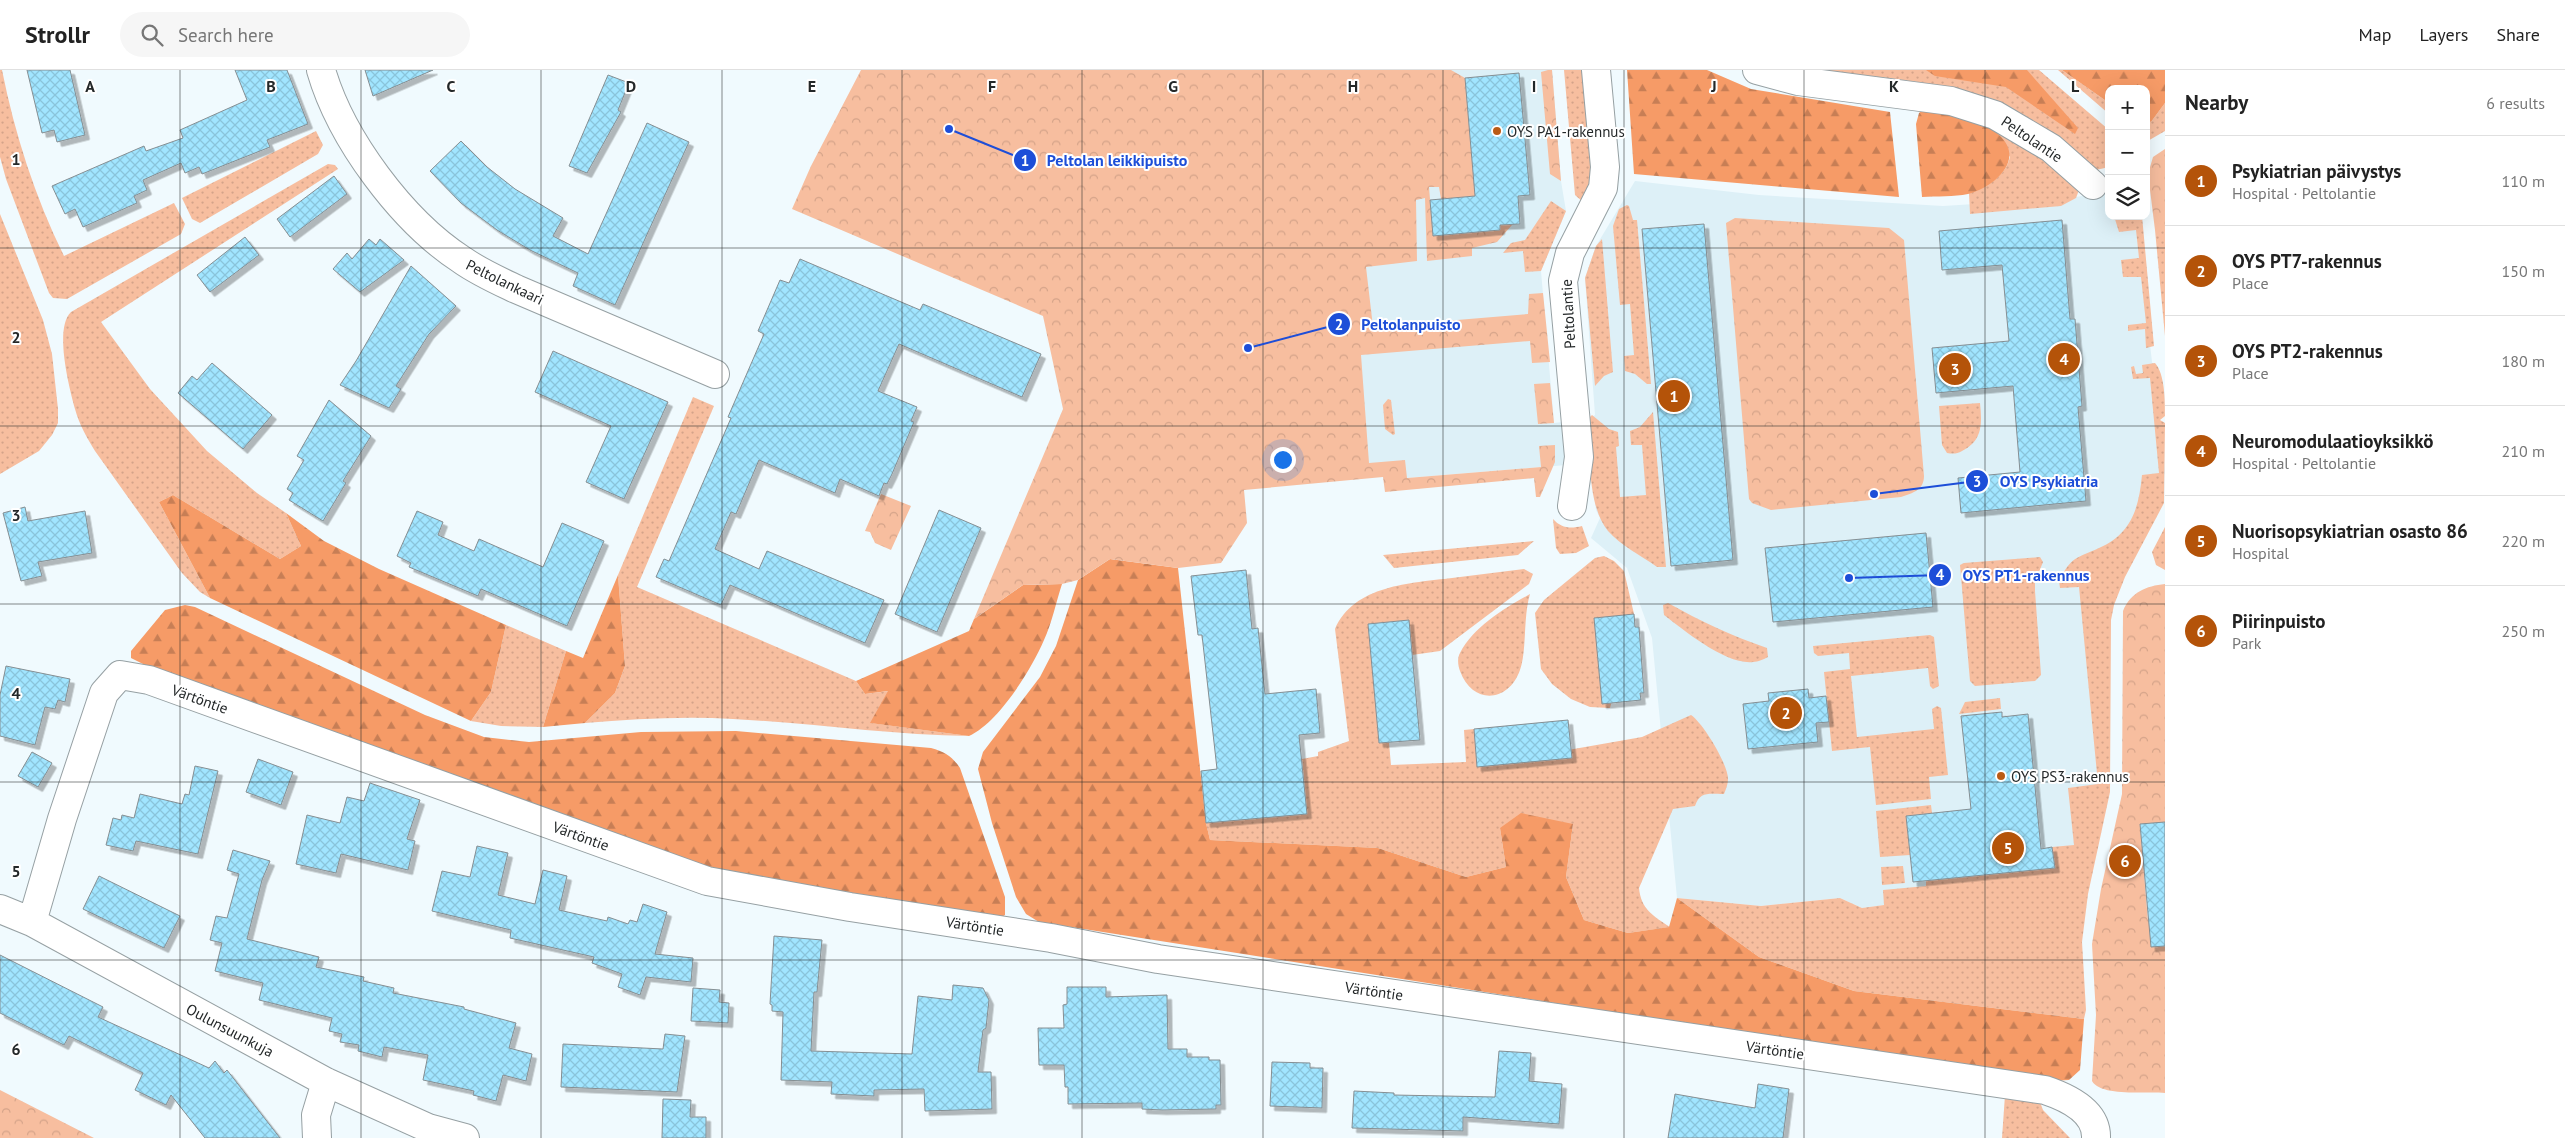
<!DOCTYPE html>
<html lang="en">
<head>
<meta charset="utf-8">
<style>
	body { margin:0; font-family:"PT Sans",sans-serif; background:#f6f6f6; color:#222 }
	.controls { position:absolute; right:15px; top:15px; display:grid; overflow:hidden; border-radius:10px; box-shadow:0 5px 20px #0002 }
	.controls button { width:45px; height:45px; display:grid; place-items:center; padding:0; border:0; border-bottom:1px solid #e0e0e0; background:#fff; color:#222; font:25px sans-serif }
	.you { position:absolute; left:1282px; top:389px; width:18px; height:18px; margin:-12px; border:4px solid #fff; border-radius:50%; background:#1a73e8; box-shadow:0 0 0 8px #1a73e833 }
	.badge { display:grid; place-items:center; width:32px; height:32px; border-radius:50%; background:#b45309; color:#fff; font-size:16px; font-weight:700 }
	.pin { position:absolute; translate:-50% -50%; border:2px solid #fff; box-shadow:0 1px 5px #0006 }
	.list { margin:0; padding:0; list-style:none }
	h2 { display:flex; justify-content:space-between; align-items:center; height:65px; margin:0; padding:0 20px; font-size:21px }
	h2 small { font-size:16px; font-weight:400; color:#767676 }
	.list li { display:grid; grid-template-columns:32px 1fr auto; gap:15px; align-items:center; box-sizing:border-box; height:90px; padding:0 20px; border-top:1px solid #e0e0e0 }
	.list b { display:block; font-size:19px; white-space:nowrap }
	.list p { margin:0; font-size:16px; white-space:nowrap; color:#767676 }
	.list em { font-size:16px; font-style:normal; color:#767676 }
	.icon { flex:none; width:28px; height:28px; fill:none; stroke:currentColor; stroke-width:2; stroke-linecap:round; stroke-linejoin:round }
	.map { position:relative; flex:none; width:2165px; height:1068px; overflow:hidden }
	header { display:flex; align-items:center; gap:30px; box-sizing:border-box; height:70px; padding:0 25px; background:#fff; border-bottom:1px solid #e0e0e0 }
	header strong { font-size:24px }
	nav { display:flex; gap:28px; margin-inline-start:auto; font-size:18px }
	.search { width:350px; height:45px; background:#f6f6f6; display:flex; align-items:center; gap:12px; box-sizing:border-box; padding:0 18px; border-radius:28px; color:#767676; font-size:19px }
	main { display:flex }
	aside { flex:1; background:#fff }
	.map>svg:first-child { display:block }
	.built { fill:#ddf0f7 }
	.grass { fill:url(#grass-dots) }
	.forest { fill:url(#forest-firs) }
	.park { fill:url(#park-crowns) }
	.building { fill:url(#building-cross-hatch); stroke:#858e92; filter:url(#shadow) }
	.lines { fill:none; stroke-linecap:round; stroke-linejoin:round }
	.minor-casing { stroke:#96a0a3; stroke-width:30 }
	.minor { stroke:#fff; stroke-width:28 }
	.grid { fill:none; stroke:#242829; stroke-width:1; stroke-opacity:0.55 }
	.poi-dot { fill:#ba5b15; stroke:#fff; stroke-width:2 }
	.labels { text-anchor:middle; dominant-baseline:central; stroke-width:4; stroke-linejoin:round; paint-order:stroke }
	.poi-label { font-size:15px; fill:#242829; stroke:#fff; text-anchor:start }
	.street-label { font-size:15px; fill:#242829; stroke:#fff }
	.grid-label { font-size:16px; text-anchor:middle; font-weight:bold; fill:#242829; stroke:#fff; stroke-width:4; stroke-linejoin:round; paint-order:stroke }
	.leader { fill:none; stroke:#1d4ed8; stroke-width:2 }
	.callout-dot { fill:#1d4ed8; stroke:#fff; stroke-width:2 }
	.mark-label { font-size:15px; text-anchor:middle; font-weight:bold; fill:#fff }
	.callout-label { font-size:16px; text-anchor:middle; font-weight:bold; fill:#1d4ed8; stroke:#fff; stroke-width:4; stroke-linejoin:round; paint-order:stroke }
</style>
</head>
<body>
<header>
<strong>Strollr</strong>
<div class="search"><svg class="icon" aria-label="search" viewBox="0 0 24 24"><circle cx="10" cy="10" r="6"/><path d="M15 15l6 6"/></svg>Search here</div>
<nav><a>Map</a><a>Layers</a><a>Share</a></nav>
</header>
<main>
<div class="map">
<svg width="2165" height="1068" viewBox="0 0 2165 1068">
	<defs>
		<pattern id="grass-dots" width="8" height="8" patternUnits="userSpaceOnUse" patternTransform="scale(1.25)"><rect width="8" height="8" fill="#f7be9f"/><path d="M2 2h.1M6 6h.1" fill="none" stroke="#d4a389" stroke-width="1.8" stroke-linecap="round"/></pattern>
		<pattern id="forest-firs" width="22" height="20" patternUnits="userSpaceOnUse" patternTransform="scale(1.25)"><rect width="22" height="20" fill="#f69b67"/><path d="M5 1l3.5 6h-7zM16 11l3.5 6h-7z" fill="#c77e55"/></pattern>
		<pattern id="park-crowns" width="20" height="18" patternUnits="userSpaceOnUse" patternTransform="scale(1.25)"><rect width="20" height="18" fill="#f7be9f"/><path d="M2 6a3 3 0 1 1 6 0M12 15a3 3 0 1 1 6 0" fill="none" stroke="#d4a389"/></pattern>
		<pattern id="building-cross-hatch" width="8" height="8" patternUnits="userSpaceOnUse" patternTransform="scale(1.25)"><rect width="8" height="8" fill="#a1e5ff"/><path d="M0 0l8 8M0 8l8-8" fill="none" stroke="#8ac4db"/></pattern>
		<filter id="shadow"><feDropShadow dx="4.5" dy="4.5" stdDeviation="0" flood-color="#0004"/></filter>
	</defs>
	<rect width="100%" height="100%" fill="#f0fafe"/>
	<path class="built" d="M1382,0H1552L1561,111L1566,141L1541,201L1554,353L1588,349L1595,345L1585,208L1596,176L1635,111L1759,125L1943,136L2069,128L2109,122V146H2135L2165,403L2087,544L2102,714L2081,810L1862,838L1840,828L1761,836L1677,828L1652,568L1627,498L1591,468L1600,448L1596,440L1591,393L1407,408L1360,393L1336,116Z"/>
	<path class="grass" d="M0,0H2C15,65 35,127 64,186L174,133L185,154L181,164L67,229L53,228L49,223L6,109L0,87Z
		M1564,0H1585L1594,98L1592,112L1584,133L1575,125Z
		M1817,0H2039L2109,60V97L2096,100C2065,76 2033,46 1996,31C1948,11 1869,7 1817,0Z
		M2058,0H2062L2109,33V44Z
		M2165,33V61L2146,72V50L2151,52Z
		M1988,55L2043,88L2079,120L2076,128L2061,136L1970,144L1969,123C1987,115 2005,108 2010,87Z
		M316,61L323,75L318,84L200,153L192,149L182,128Z
		M328,94L335,95L338,99L101,252L150,319L207,381L257,423L286,443L301,476L280,489L173,425L159,432L210,528L200,522L182,503L95,381C87,368 79,354 75,339C69,317 54,258 71,242Z
		M1551,131L1566,141L1541,201L1525,202L1523,181L1503,183L1511,173L1525,170Z
		M1627,135L1629,136L1633,150H1637L1651,314H1647L1635,304L1625,301L1624,286L1634,285L1630,234L1620,235L1613,156L1619,139Z
		M0,144L43,250L52,284L58,339V353L52,365L39,381L0,404Z
		M2114,146H2142L2154,276L2146,278L2145,259L2128,261V255L2146,253L2141,207H2123L2121,190L2139,188L2136,160L2119,162Z
		M2155,160H2165V266Z
		M1602,169L1613,302L1604,306L1595,316L1585,208L1596,176Z
		M2155,293C2165,304 2165,331 2165,346L2160,350L2165,353L2164,433L2125,507L2114,535L2111,550L2110,722L2088,824L2082,872L2086,940L2084,949L1854,921L1759,887L1677,828L1761,836L1840,828L1862,838L1884,835L1883,820L1926,816V811L2055,798L2052,777L2074,775L2068,718L2098,714L2079,517L2060,518L2059,511C2072,486 2075,489 2099,478C2132,464 2139,437 2142,405L2159,403L2150,308L2133,309L2131,297L2134,296L2136,304L2143,303L2142,295Z
		M693,327L714,336L637,517L856,611L865,624L889,621L871,653L969,666C890,665 812,653 733,649C684,646 634,649 585,653L615,623L625,596L618,505Z
		M1388,329L1391,330L1395,364L1393,365L1385,359L1383,335Z
		M1980,333C1982,353 1983,371 1962,381C1957,384 1953,384 1947,383L1942,375L1939,336Z
		M1653,342L1666,497H1657C1642,486 1620,475 1608,461C1587,436 1590,381 1588,349L1592,345L1609,359L1618,362L1619,376L1616,377L1620,427L1646,425L1642,375H1631L1630,361L1640,357Z
		M1553,449C1561,458 1570,459 1582,456L1589,476L1576,483L1560,484L1556,478Z
		M2165,457V500L2156,495L2152,482Z
		M1534,471L1518,485L1394,498L1383,485Z
		M1604,486L1614,491L1624,501L1634,544L1610,638L1590,637L1571,629L1552,614L1541,599L1535,543L1544,530L1595,488Z
		M2040,487L2043,492L2035,512V521L2041,605L2035,611L1975,616L1970,611L1960,495L1964,493Z
		M1524,499L1533,504L1529,514L1440,581L1412,585L1409,550L1368,554L1379,673H1389L1391,695L1466,692L1464,660L1474,659L1477,696L1642,667L1691,645C1703,653 1728,694 1728,709C1728,714 1726,719 1724,724C1709,724 1700,721 1695,736L1673,739L1639,818C1641,839 1653,846 1670,857L1628,863L1584,850L1566,807L1573,754L1500,758L1506,797L1466,807L1378,778L1210,770L1206,753L1307,743L1302,689L1318,686V682L1349,671L1335,559C1354,515 1411,513 1452,508C1476,505 1500,502 1524,499Z
		M1530,524C1523,547 1527,580 1520,600C1509,632 1473,636 1460,601C1458,596 1457,588 1460,583C1474,556 1505,538 1530,524Z
		M1668,533C1700,551 1732,566 1767,578L1768,587C1764,589 1758,592 1753,592C1726,595 1685,561 1664,545L1663,535Z
		M506,555L566,581L543,657L501,656L471,651L491,622Z
		M1930,565L1934,567L1939,616L1933,619L1930,616L1928,598L1851,606L1857,667L1934,659L1932,639L1937,636L1941,638L1948,705L1929,707L1931,729L1876,735L1870,677L1832,681L1824,602L1850,599L1849,583L1818,586L1814,583L1813,576Z
		M2000,628L2001,639L1959,644L1965,632Z
		M1931,735L1932,743L1906,746L1910,785L1880,787L1876,741Z
		M1903,796L1905,813L1882,815L1881,797Z
		M2005,1025L2040,1032L2043,1040L2070,1068H2002Z"/>
	<path class="forest" d="M1627,0H1707L1751,19L1890,42L1899,127L1634,104Z
		M1926,0H2027L2078,58L2075,64L2006,17L1935,6Z
		M2062,0H2165V33L2151,52L2146,50V19H2109V33Z
		M1923,40C1944,43 1968,45 1987,54C1991,57 1995,61 1999,65C2026,89 1995,117 1968,124C1954,127 1937,126 1922,127L1916,54L1919,43Z
		M173,425L280,489L301,476L286,443L324,471L379,499L506,555L491,622L471,651L210,528L159,432Z
		M1110,489L1178,498L1206,753L1210,770L1378,778L1466,807L1506,797L1500,758L1521,743L1573,754L1566,807L1584,850L1628,863L1669,857L1677,828L1759,887L1854,921L2084,949L2080,1000L2069,1010L2051,1011L1039,852L1026,844L1016,827L992,753L978,699L983,682L1040,607L1056,576L1078,510Z
		M618,505L625,596L615,623L585,653L543,657L566,581L583,588Z
		M1062,514C1056,532 1052,553 1044,570C1031,600 999,652 969,666L870,653L888,621L865,624L856,611L969,561L974,549L1023,515Z
		M185,535L195,537L425,645L484,667L529,672L641,662L736,661L931,678C945,682 952,686 960,698L1005,827V845L1000,848L785,815L691,794L153,599L131,588V581L165,540Z"/>
	<path class="park" d="M861,0H1451L1465,8L1475,126L1441,129L1439,117H1429L1433,166L1500,160V155H1512L1497,172L1472,178V186L1427,191L1425,128L1416,130L1417,191L1366,197L1373,257L1528,244L1529,224L1543,223L1550,292L1532,293L1530,271L1361,285L1369,393L1405,390L1407,408L1541,397L1539,376L1555,375V392L1540,427H1536L1534,408L1385,422L1383,407L1244,420L1247,453L1221,493L1178,498L1110,489L1078,510L1062,514L1023,515L974,549L1063,339L1043,246L792,139L811,96Z
		M1548,0H1552L1561,111L1550,104L1541,2Z
		M2165,79V160H2155L2148,104L2153,87Z
		M1735,148L1889,158L1904,170L1924,406C1924,420 1913,423 1901,427L1771,440L1752,433L1749,429L1726,153Z
		M1550,313L1554,353L1538,354L1534,314Z
		M881,424L911,436L891,480L875,473L870,462L865,461Z
		M2165,514V752L2140,755L2148,851L2165,850V1023C2147,1021 2101,1027 2092,1011L2096,945L2092,874L2101,819L2122,724L2123,541C2131,522 2146,516 2165,514Z
		M0,1020L94,1068H0Z"/>
	<path class="building" d="M27,0H70L85,65L57,72L54,60L42,63Z
		M235,0H287L308,54L267,70L270,77L202,104L199,97L185,103L181,93L143,110L147,120L134,126L137,133L83,157L75,139L65,144L52,116L144,76L146,81L183,68L180,60L247,30Z
		M365,0H433L373,26Z
		M1519,3L1530,125L1518,126L1520,154L1500,155V160L1433,166L1430,130L1475,126L1465,8Z
		M608,5L629,13L618,40L621,42L587,103L569,96Z
		M647,53L689,72L615,235L573,216L578,203L530,180L497,160L461,133L430,101L461,71L487,97L515,119L563,148L553,166L588,184Z
		M334,106L347,124L290,167L277,149Z
		M2062,150L2070,249H2075L2082,336L2078,337L2086,431L1961,443L1958,408L2020,402L2013,316L1936,323L1932,278L2009,271L2002,195L1942,200L1939,161Z
		M1704,154L1733,490L1671,496L1642,159Z
		M245,167L259,185L210,222L197,205Z
		M369,169L376,175L380,169L404,190L360,222L333,199L347,183L352,189Z
		M800,189L920,240L923,234L1041,284L1022,327L899,274L878,321L917,337L911,351L914,352L892,404L887,414L884,413L879,426L840,409L835,423L759,390L736,444L731,442L715,479L759,499L767,481L884,530L865,573L730,515L721,535L656,507L664,489L669,491L731,348L728,347L764,264L758,261L780,210L789,213Z
		M411,196L456,236L429,264L396,316L401,319L389,338L340,315L356,291Z
		M553,281L668,332L624,429L586,412L611,356L535,322Z
		M212,293L272,345L243,379L178,323L192,306L197,310Z
		M329,330L371,366L343,411L346,413L323,451L289,430L293,423L287,419L304,390L297,386Z
		M25,437L28,451L85,441L92,483L38,492L42,506L21,511L3,443Z
		M939,440L981,458L937,562L895,544Z
		M417,441L443,452L438,465L474,481L479,469L543,497L562,453L604,471L567,556L481,519L478,526L409,497L411,493L397,486Z
		M1926,463L1933,537L1773,552L1765,478Z
		M1246,500L1252,559L1258,558L1265,624L1316,619L1320,663L1299,665L1307,744L1206,753L1201,701L1217,699L1202,565H1198L1191,506Z
		M1634,544L1635,557H1639L1644,623H1640L1641,630L1602,634L1594,548Z
		M1409,550L1420,670L1379,673L1368,554Z
		M6,596L70,609L65,632L58,630L55,639L45,637L35,675L0,666V625Z
		M1808,619L1809,628L1826,626L1829,652L1816,653L1818,672L1748,679L1743,634L1769,631L1768,623Z
		M2002,642V647L2028,644L2041,779L2052,777L2055,798L1913,812L1906,746L1971,739L1961,646Z
		M1568,650L1572,688L1477,697L1474,659Z
		M32,682L52,693L38,717L18,706Z
		M258,689L293,702L281,735L246,722Z
		M195,696L218,701L198,784L136,771L133,781L106,775L113,748L121,750L122,745L134,748L140,724L182,734L185,724L189,725Z
		M370,713L420,730L407,769L415,771L408,800L341,784L336,803L296,794L307,745L340,753L347,727L364,731Z
		M2165,752V876L2151,877L2140,754Z
		M477,776L508,783L498,825L535,834L543,800L567,806L559,840L607,851L608,847L628,854L630,850L637,852L643,834L667,842L655,884L693,888L691,912L646,907L640,925L618,917L622,904L592,893L594,887L510,868L511,860L432,841L442,801L470,807Z
		M233,780L270,791L262,810L247,869L319,887L316,897L364,907L363,911L394,918L393,923L464,937V939L516,953L509,978L532,984L526,1011L503,1005L496,1031L473,1025L474,1021L423,1010L428,985L384,977L382,987L358,981L359,975L340,972L342,964L329,961L332,948L259,930L263,913L215,901L222,873L210,870L216,846L227,848L239,804L227,800Z
		M99,806L180,846L164,878L83,839Z
		M774,866L822,870L817,922H814L811,981L912,984L918,926L952,930L953,915L983,918L989,930L986,958L983,960L978,1002H991L992,1039L925,1041L924,1019L874,1020V1026L831,1024L832,1012L781,1010L783,942L772,941V935L770,934Z
		M0,885L103,937L98,947L209,998L215,991L224,1003L227,1000L280,1068H205L171,1025L166,1035L135,1020L143,1003L69,966L64,975L0,943Z
		M1067,917H1106V927L1167,925L1168,979H1187V987H1209V990H1220L1221,1035H1216V1039L1162,1040L1142,1039V1033L1068,1034V1017H1065L1064,995H1039L1038,958H1064L1063,935L1067,934Z
		M693,918L720,920L719,932L729,933L728,953L691,951Z
		M665,964L685,966L677,1022L561,1017L563,974L663,979Z
		M1499,981L1531,983L1529,1011L1562,1014L1559,1054L1463,1047V1061L1352,1058L1354,1021L1394,1023V1025L1495,1027Z
		M1272,992L1310,993V998H1323L1322,1038L1270,1036Z
		M1758,1014L1789,1019L1783,1068H1668L1675,1024L1755,1038Z
		M663,1029L691,1030L690,1047H706V1068H662Z"/>
	<g class="lines">
		<defs>
			<path id="minor" d="M321,0C341,69 402,151 462,190C479,202 497,210 516,219L715,304
				M1757,0L1798,11L1951,31L1995,45L2051,78L2093,115
				M1572,436L1579,387L1563,211L1570,183L1603,118L1605,97L1596,0
				M0,839L32,852L326,1012L428,1058L465,1068
				M32,852L62,749L104,623L120,605L149,610L707,811L850,837L1051,868L1158,889L2045,1020C2066,1027 2097,1041 2096,1068
				M317,1068L316,1045L326,1012"/>
		</defs>
		<use href="#minor" class="minor-casing"/>
		<use href="#minor" class="minor"/>
	</g>
	<path class="grid" d="M180,0V1068M361,0V1068M541,0V1068M722,0V1068M902,0V1068M1082,0V1068M1263,0V1068M1443,0V1068M1624,0V1068M1804,0V1068M1985,0V1068M0,178H2165M0,356H2165M0,534H2165M0,712H2165M0,890H2165"/>
	<g class="poi-dot">
		<circle cx="1497" cy="61" r="5"/>
		<circle cx="2001" cy="706" r="5"/>
	</g>
	<g class="labels">
		<g class="poi-label">
			<text x="1507" y="61">OYS PA1-rakennus</text>
			<text x="2011" y="706">OYS PS3-rakennus</text>
		</g>
		<g class="street-label">
			<text transform="translate(2032 69) rotate(34)">Peltolantie</text>
			<text transform="translate(505 212) rotate(26)">Peltolankaari</text>
			<text transform="translate(1568 244) rotate(-93)">Peltolantie</text>
			<text transform="translate(200 629) rotate(20)">Värtöntie</text>
			<text transform="translate(581 766) rotate(20)">Värtöntie</text>
			<text transform="translate(975 856) rotate(9)">Värtöntie</text>
			<text transform="translate(1374 921) rotate(8)">Värtöntie</text>
			<text transform="translate(230 960) rotate(28)">Oulunsuunkuja</text>
			<text transform="translate(1775 980) rotate(8)">Värtöntie</text>
		</g>
	</g>
	<g class="grid-label">
		<text x="90" y="22">A</text>
		<text x="271" y="22">B</text>
		<text x="451" y="22">C</text>
		<text x="631" y="22">D</text>
		<text x="812" y="22">E</text>
		<text x="992" y="22">F</text>
		<text x="1173" y="22">G</text>
		<text x="1353" y="22">H</text>
		<text x="1534" y="22">I</text>
		<text x="1714" y="22">J</text>
		<text x="1894" y="22">K</text>
		<text x="2075" y="22">L</text>
		<text x="16" y="95">1</text>
		<text x="16" y="273">2</text>
		<text x="16" y="451">3</text>
		<text x="16" y="629">4</text>
		<text x="16" y="807">5</text>
		<text x="16" y="985">6</text>
	</g>
	<path class="leader" d="M949 59L1025 90M1248 278L1339 254M1874 424L1977 411M1849 508L1940 505"/>
	<g class="callout-dot">
		<circle cx="949" cy="59" r="5"/>
		<circle cx="1248" cy="278" r="5"/>
		<circle cx="1874" cy="424" r="5"/>
		<circle cx="1849" cy="508" r="5"/>
		<circle cx="1025" cy="90" r="12"/>
		<circle cx="1339" cy="254" r="12"/>
		<circle cx="1977" cy="411" r="12"/>
		<circle cx="1940" cy="505" r="12"/>
	</g>
	<g class="mark-label">
		<text x="1025" y="96">1</text>
		<text x="1339" y="260">2</text>
		<text x="1977" y="417">3</text>
		<text x="1940" y="510">4</text>
	</g>
	<g class="callout-label">
		<text x="1117" y="96">Peltolan leikkipuisto</text>
		<text x="1411" y="260">Peltolanpuisto</text>
		<text x="2049" y="417">OYS Psykiatria</text>
		<text x="2026" y="511">OYS PT1-rakennus</text>
	</g>
</svg>
<div class="controls">
<button>+</button>
<button>−</button>
<button><svg class="icon" aria-label="layers" viewBox="0 0 24 24"><path d="M12 4l9 5-9 5-9-5zM3 14l9 5 9-5"/></svg></button>
</div>
<div class="you"></div>
<div class="pin badge" style="left:1674px;top:326px">1</div>
<div class="pin badge" style="left:1786px;top:643px">2</div>
<div class="pin badge" style="left:1955px;top:299px">3</div>
<div class="pin badge" style="left:2064px;top:289px">4</div>
<div class="pin badge" style="left:2008px;top:778px">5</div>
<div class="pin badge" style="left:2125px;top:791px">6</div>
</div>
<aside>
<h2>Nearby<small>6 results</small></h2>
<ul class="list">
<li><span class="badge">1</span><div><b>Psykiatrian päivystys</b><p>Hospital · Peltolantie</p></div><em>110 m</em></li>
<li><span class="badge">2</span><div><b>OYS PT7-rakennus</b><p>Place</p></div><em>150 m</em></li>
<li><span class="badge">3</span><div><b>OYS PT2-rakennus</b><p>Place</p></div><em>180 m</em></li>
<li><span class="badge">4</span><div><b>Neuromodulaatioyksikkö</b><p>Hospital · Peltolantie</p></div><em>210 m</em></li>
<li><span class="badge">5</span><div><b>Nuorisopsykiatrian osasto 86</b><p>Hospital</p></div><em>220 m</em></li>
<li><span class="badge">6</span><div><b>Piirinpuisto</b><p>Park</p></div><em>250 m</em></li>
</ul>
</aside>
</main>
</body>
</html>
